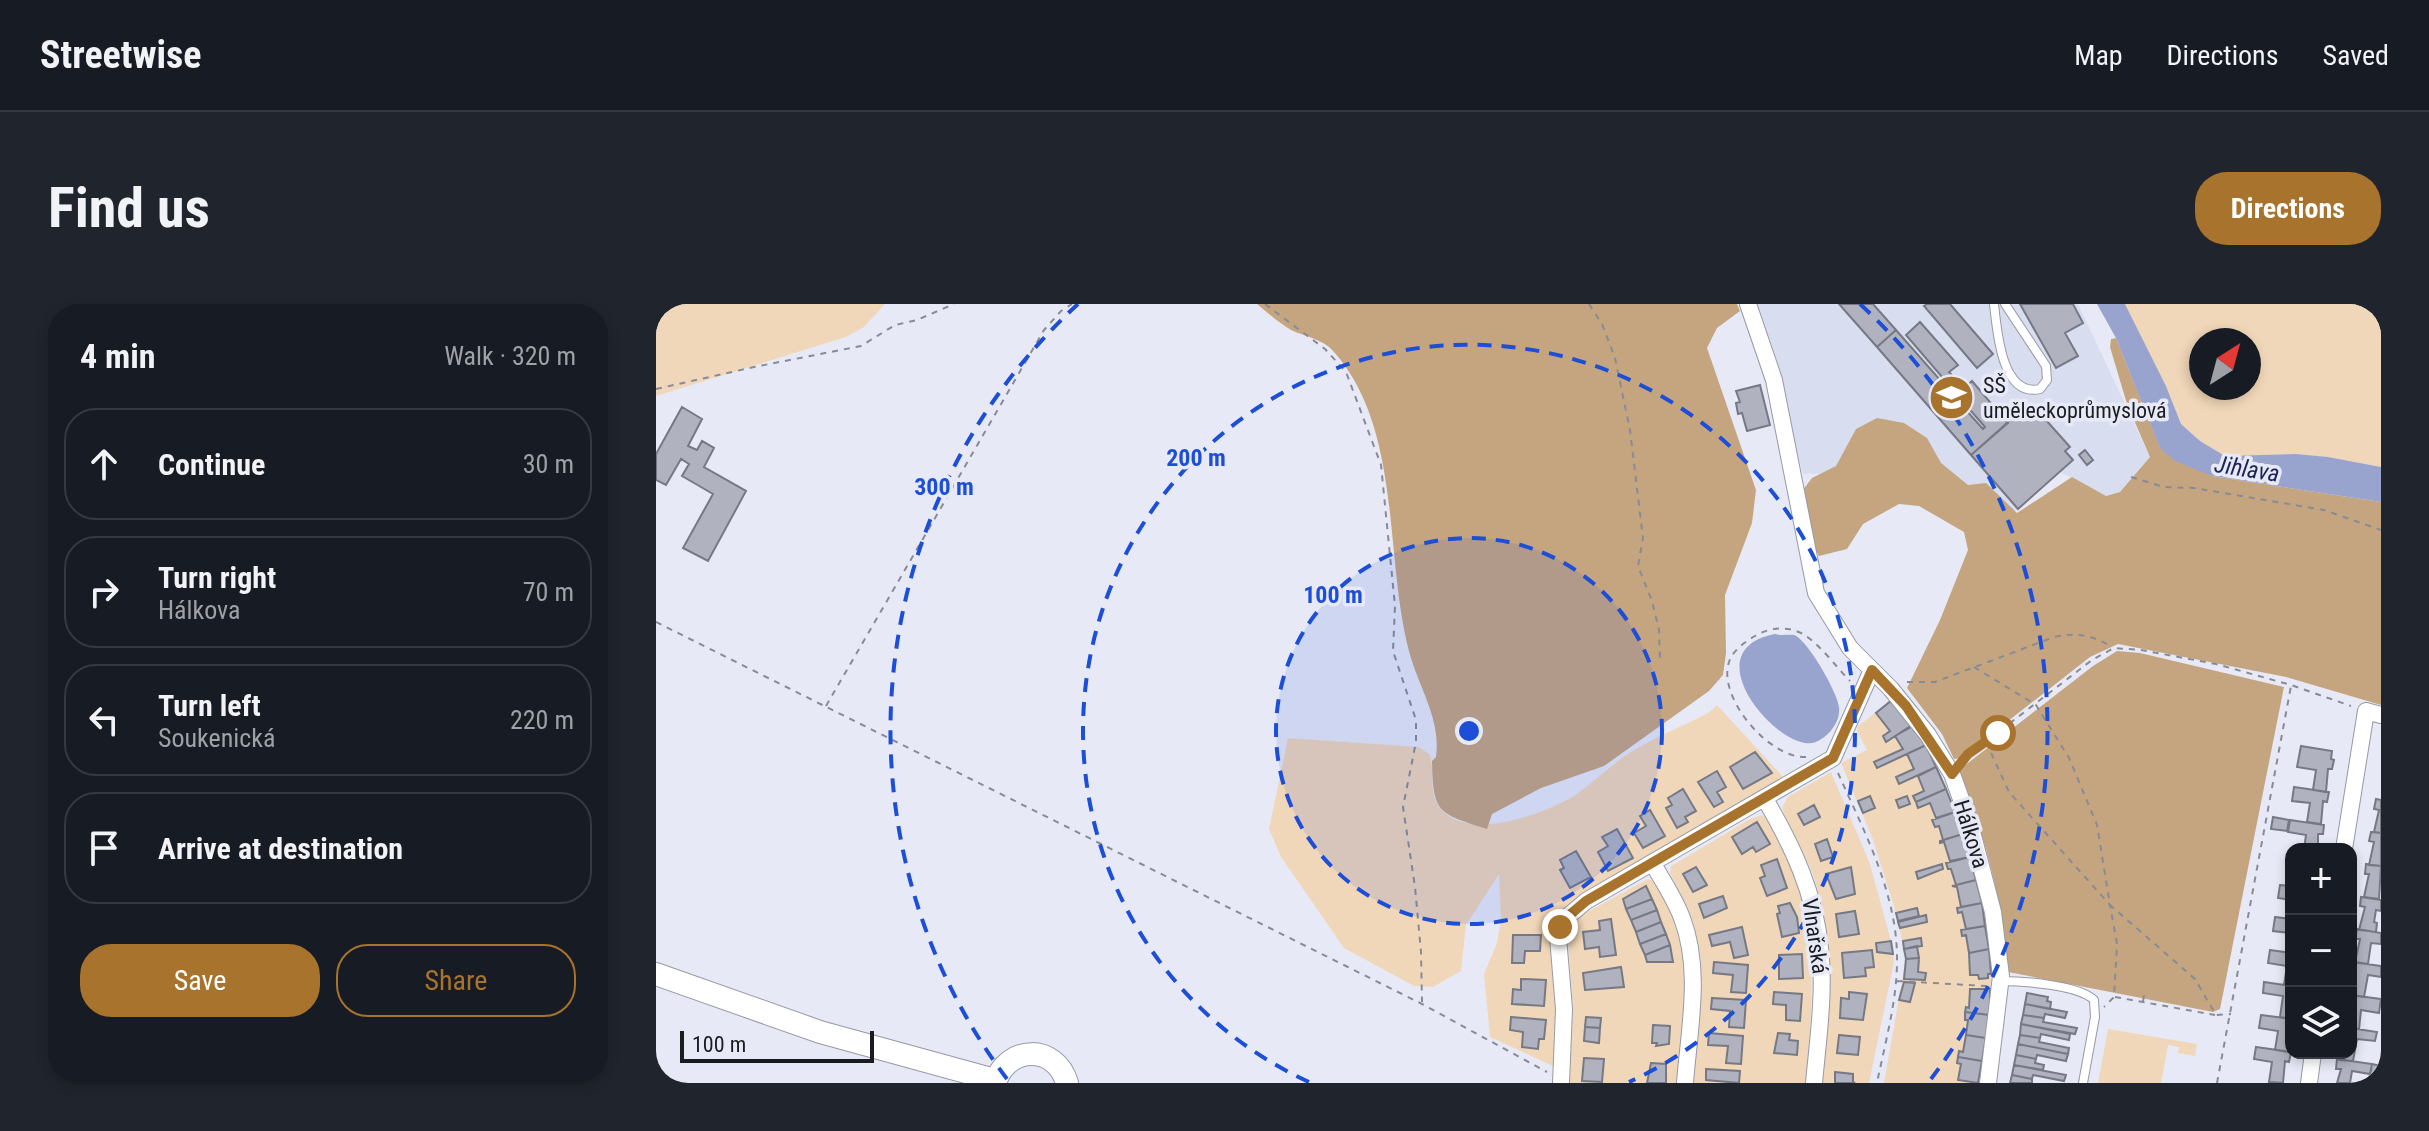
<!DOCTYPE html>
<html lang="en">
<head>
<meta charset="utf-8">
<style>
	body { margin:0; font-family:"Roboto Condensed",sans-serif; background:#20242c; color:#f1f3f6 }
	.controls { position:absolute; right:24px; bottom:24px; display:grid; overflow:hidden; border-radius:16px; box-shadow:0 4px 12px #0003 }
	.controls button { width:72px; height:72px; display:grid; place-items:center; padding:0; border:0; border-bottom:2px solid #363941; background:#171b24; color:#f1f3f6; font:40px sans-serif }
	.compass { position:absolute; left:1533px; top:24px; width:72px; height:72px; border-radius:50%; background:#171b24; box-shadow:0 4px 12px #0003; rotate:36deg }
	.scale { position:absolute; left:24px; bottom:20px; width:194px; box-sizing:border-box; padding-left:8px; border:4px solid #1b1c21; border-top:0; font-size:22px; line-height:28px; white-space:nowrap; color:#1b1c21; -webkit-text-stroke:6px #e7eaf6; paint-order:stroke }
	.stop { position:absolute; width:24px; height:24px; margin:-18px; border:6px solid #a8732c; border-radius:50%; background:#fff }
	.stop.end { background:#a8732c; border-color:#fff; box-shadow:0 2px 8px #0008 }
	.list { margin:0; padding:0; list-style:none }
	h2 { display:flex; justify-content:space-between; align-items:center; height:104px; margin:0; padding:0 32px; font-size:34px }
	h2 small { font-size:26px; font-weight:400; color:#9ea1a6 }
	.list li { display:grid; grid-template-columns:52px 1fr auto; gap:24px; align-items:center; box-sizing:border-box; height:112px; margin:0 16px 16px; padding:0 16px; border:2px solid #363941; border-radius:32px }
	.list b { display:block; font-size:30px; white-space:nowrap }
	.list p { margin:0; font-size:26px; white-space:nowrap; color:#9ea1a6 }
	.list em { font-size:26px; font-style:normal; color:#9ea1a6 }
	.actions { display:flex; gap:16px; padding:24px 32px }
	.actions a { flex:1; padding:18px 0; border:2px solid #a8732c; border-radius:32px; text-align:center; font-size:28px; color:#a8732c }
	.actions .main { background:#a8732c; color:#fff }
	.icon { flex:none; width:44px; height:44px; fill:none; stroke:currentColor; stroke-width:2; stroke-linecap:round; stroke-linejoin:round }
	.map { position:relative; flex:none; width:1725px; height:779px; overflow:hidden; border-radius:32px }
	header { display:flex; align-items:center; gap:48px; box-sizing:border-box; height:112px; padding:0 40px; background:#171b24; border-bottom:2px solid #363941 }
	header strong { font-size:38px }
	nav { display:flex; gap:44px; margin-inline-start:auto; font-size:28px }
	.intro { display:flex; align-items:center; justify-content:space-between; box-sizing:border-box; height:192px; padding:0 48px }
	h1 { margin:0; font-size:56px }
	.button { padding:20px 36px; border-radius:32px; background:#a8732c; color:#fff; font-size:28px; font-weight:700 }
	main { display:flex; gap:48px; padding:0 48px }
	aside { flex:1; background:#171b24; border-radius:32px; box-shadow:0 4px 12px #0003 }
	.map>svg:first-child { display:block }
	.built { fill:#d8ddf0 }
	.green { fill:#f1d7b9; fill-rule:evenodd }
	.forest { fill:#c5a57f }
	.water { fill:#98a4ce }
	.building { fill:#b0b3bf; stroke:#767984; stroke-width:2; fill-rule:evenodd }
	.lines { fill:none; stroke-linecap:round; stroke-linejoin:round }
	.lane-casing { stroke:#9699a4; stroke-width:10 }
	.street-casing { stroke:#9699a4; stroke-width:18 }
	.secondary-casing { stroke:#9699a4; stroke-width:24 }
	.path { stroke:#898b94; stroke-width:2; stroke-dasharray:6 6; stroke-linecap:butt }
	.lane { stroke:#fff; stroke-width:8 }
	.street { stroke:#fff; stroke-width:16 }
	.secondary { stroke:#fff; stroke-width:22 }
	.route { stroke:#a8732c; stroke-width:10 }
	.ring { fill:none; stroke:#1d4ed8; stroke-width:4; stroke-dasharray:14 10 }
	.labels { text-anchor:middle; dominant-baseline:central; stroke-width:7; stroke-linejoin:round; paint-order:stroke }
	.poi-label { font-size:22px; fill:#1b1c21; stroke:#e7eaf6; text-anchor:start }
	.street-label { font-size:22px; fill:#1b1c21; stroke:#e7eaf6 }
	.water-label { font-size:24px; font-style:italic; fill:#1c2357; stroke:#e7eaf6 }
	.centre { fill:#1d4ed8; stroke:#e7eaf6; stroke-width:4 }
	.ring-label { font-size:24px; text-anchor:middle; font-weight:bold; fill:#1d4ed8; stroke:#e7eaf6; stroke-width:7; stroke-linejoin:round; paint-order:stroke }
</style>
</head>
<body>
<header>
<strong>Streetwise</strong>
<nav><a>Map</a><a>Directions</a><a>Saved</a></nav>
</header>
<div class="intro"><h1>Find us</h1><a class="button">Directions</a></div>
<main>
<aside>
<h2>4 min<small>Walk · 320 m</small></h2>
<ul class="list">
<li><svg class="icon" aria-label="ahead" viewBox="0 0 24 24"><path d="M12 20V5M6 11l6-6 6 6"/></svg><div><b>Continue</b></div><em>30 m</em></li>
<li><svg class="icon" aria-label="right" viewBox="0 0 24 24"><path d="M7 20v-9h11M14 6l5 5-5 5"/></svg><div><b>Turn right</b><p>Hálkova</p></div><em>70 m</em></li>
<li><svg class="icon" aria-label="left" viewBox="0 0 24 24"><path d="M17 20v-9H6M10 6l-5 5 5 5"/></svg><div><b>Turn left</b><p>Soukenická</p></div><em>220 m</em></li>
<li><svg class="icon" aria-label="arrive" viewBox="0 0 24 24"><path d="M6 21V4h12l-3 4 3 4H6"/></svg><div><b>Arrive at destination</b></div></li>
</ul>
<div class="actions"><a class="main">Save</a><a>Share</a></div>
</aside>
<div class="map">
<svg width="1725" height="779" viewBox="0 0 1725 779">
	<rect width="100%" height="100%" fill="#e7eaf6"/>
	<path class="built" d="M1101,0H1422L1494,153L1464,188L1450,192L1404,168L1362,205L1327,225L1204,169L1147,170Z"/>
	<path class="green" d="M0,0H229L208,23L190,33L0,92Z
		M1469,0H1725V163L1671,153L1640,150L1569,152L1544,137L1525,120L1510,82ZM1545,36H1593V84H1545Z
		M1236,396L1270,441L1290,485L1307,530L1325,597L1335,670L1334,710L1322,779H1228L1250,654L1240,609L1217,536L1185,459L1211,446L1201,427L1202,422Z
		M1061,401L1129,475L918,597L902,609L895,625L902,705L899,763L834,733L828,670L841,639L845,615L843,570L810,621L805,667L777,683L758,682L688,644L625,553L613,525L632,434L763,443L774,451C779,468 772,488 784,504C811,539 892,509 921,490C938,478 953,463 970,451C995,435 1025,423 1052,409Z
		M1175,468L1214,560L1235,637L1238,658L1213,779H1166C1172,708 1180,640 1157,571C1149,548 1131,524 1126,503L1132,493Z
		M1106,511C1116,517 1121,531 1126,542C1166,617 1156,697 1150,779H1037L1045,657L1034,609L1014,569L1015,562L1094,515Z
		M992,575L998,577C1008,593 1018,609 1023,628C1036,676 1025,730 1020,779H913L917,706L912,637L913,624L922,613Z
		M1452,725L1541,740L1539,752L1522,749L1523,743L1512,741L1505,779H1442Z"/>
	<path class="forest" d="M601,0H1081L1084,7L1061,24L1051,44L1100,186L1096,219L1069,291L1070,349L1067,371L1053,387L948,462L885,484L836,510L831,525C782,509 777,510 776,457L780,453C785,417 765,387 755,354C727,258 748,127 678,48C667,35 650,33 635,26C623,19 612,9 601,0Z
		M1460,34L1504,143L1556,172L1725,198V401L1630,373L1462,340L1434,353L1305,454L1298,455L1286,430L1251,384L1284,316L1312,246L1308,228L1263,202L1243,200L1207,220L1191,245L1163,252L1142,213L1143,191L1156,174L1180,162L1200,125L1221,114L1248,119L1271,134L1285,159L1312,181L1330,179L1361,209L1416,173L1450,192L1464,188L1494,153L1471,100L1454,43L1455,35Z
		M1461,347L1484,349L1628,383L1564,705L1557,708L1352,668C1347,597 1329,533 1303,466L1437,362Z"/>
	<path class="water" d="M1441,0H1469L1510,82L1525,120L1544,137L1569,152L1640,150L1672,153L1725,163V198L1556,172L1519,157L1504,144L1460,34Z
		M1119,330C1125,332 1132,330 1138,331C1151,335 1182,389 1183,403C1185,419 1170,436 1156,439C1122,446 1035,346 1119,330Z"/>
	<path class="building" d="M1183,0H1217L1240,26L1221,43Z
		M1271,0H1294L1337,50L1321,64L1268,2Z
		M1364,0H1417L1427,19L1409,29L1422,52L1400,64Z
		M1264,18L1302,61L1293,68L1308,84L1316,77L1344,110L1348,107L1346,104L1349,107L1344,111L1352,119L1315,151L1221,43L1240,26L1284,76L1287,74L1250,31ZM1301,91L1329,123L1327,125L1298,93Z
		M1104,81L1114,121L1091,127L1086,109L1082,110L1080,99L1084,98L1080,87Z
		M1370,102L1377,111L1382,107L1414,143L1409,147L1417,156L1362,205L1315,151Z
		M26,103L46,115L32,142L41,146L46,137L58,144L48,163L90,187L52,257L27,244L57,190L26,172L33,160L25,155L10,181L0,176V150Z
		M1429,146L1437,156L1431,161L1423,151Z
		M1236,396L1256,421L1230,438L1227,432L1234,427L1220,409Z
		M1257,422L1270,441L1221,464L1218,458L1247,445L1239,432Z
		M1270,441L1280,463L1243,480L1240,473L1258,465L1251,450Z
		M1645,442L1676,447L1675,455L1678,456L1676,465H1672L1670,488L1657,486L1660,466L1641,463Z
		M1099,448L1116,469L1087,485L1074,463Z
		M1280,463L1290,485L1260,498L1257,492L1268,487L1262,472Z
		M1061,467L1070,483L1061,488L1067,498L1058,503L1042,478Z
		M1638,483L1673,488L1671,498L1667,497L1665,520L1651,518L1654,499L1636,497Z
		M1027,485L1040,507L1029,513L1032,518L1021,524L1010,504L1016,501L1012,494Z
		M1290,485L1299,508L1280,514L1274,499L1262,504L1260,498Z
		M1214,492L1219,504L1207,509L1202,497Z
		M1251,492L1254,500L1243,504L1240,496Z
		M1720,495L1725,496V529L1718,528L1723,506L1718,505Z
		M1158,501L1164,513L1148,521L1142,510Z
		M994,506L1009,532L987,544L978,529L990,522L984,512Z
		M1299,508L1307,530L1287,536L1283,522L1279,523L1276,516Z
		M1617,513L1633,516L1631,527L1615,525Z
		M1634,516L1668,521L1667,530H1662V545H1648L1650,531L1632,528Z
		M1101,518L1114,540L1100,548L1097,543L1086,550L1076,533Z
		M961,525L977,554L952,567L942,548L952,542L946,533Z
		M1715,528L1725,529V562L1713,561L1718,538L1713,537Z
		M1307,530L1314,553L1294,557L1288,538L1284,539V537Z
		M1171,535L1177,553L1165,557L1159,540Z
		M920,547L935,573L914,584L904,566L908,564L904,556Z
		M1314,553L1320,576L1300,581L1295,565H1292L1290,559Z
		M1121,555L1131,584L1111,592L1104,574L1109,572L1105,561Z
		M1286,560L1287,565L1262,575L1260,568Z
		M1710,560L1725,562L1723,595L1708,593L1713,570H1709Z
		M1040,563L1051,581L1037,588L1027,570Z
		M1195,563L1199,590L1180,595L1170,570Z
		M1320,576L1326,599L1305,603L1301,583L1296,582Z
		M1624,581L1635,582V596L1622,594Z
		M990,582L996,595L970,605L967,595Z
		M1067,592L1071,604L1048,614L1043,600Z
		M1705,593L1725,596V607L1720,606L1718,618L1721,619L1720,628L1703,626L1709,603L1704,602Z
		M996,595L1001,606L975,616L970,605Z
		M1134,599L1141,613L1143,629L1126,633L1121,610L1124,609L1122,602Z
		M1326,599L1329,622L1310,625L1306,608L1302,609L1301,604Z
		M1261,604L1263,612L1242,617L1240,609Z
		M1001,606L1005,618L980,628L975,616Z
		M1199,607L1203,630L1183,633L1180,610Z
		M1270,611L1271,618L1244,624L1242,618Z
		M1619,613L1635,615V629L1617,627Z
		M955,615L960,651L944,653L943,643L929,645L927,628L944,626L943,617Z
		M1005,618L1010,630L984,640L980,628Z
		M1329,622L1333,645L1313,649L1310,631L1306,632L1305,626Z
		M1086,623L1092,651L1078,654L1074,638L1056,642L1053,631Z
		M1701,625L1725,629V640L1715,639L1712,660L1699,658L1704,635H1699Z
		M1010,630L1014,641L989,651L984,640Z
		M857,631H885L884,647H869L868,659H856Z
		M1265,634L1266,642L1248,645L1247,637Z
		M1235,637L1237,650L1221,648L1220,639Z
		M1014,641L1017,658H991L989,651Z
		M1261,642L1263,654L1250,655L1248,645Z
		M1333,645L1335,670H1332V674L1323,675L1322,671H1314L1313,649Z
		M1216,646L1218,663L1209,664L1210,672L1188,674L1186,649Z
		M1614,646L1635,649V682L1628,681L1631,662L1612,659Z
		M1146,650L1147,674L1123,675V651Z
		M1263,654L1262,668L1270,669L1269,676L1248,675L1250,655Z
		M1058,658L1092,661L1090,689L1075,688L1077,671L1057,669Z
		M1696,658L1725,662V673L1712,671L1708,693L1695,691L1699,668L1695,667Z
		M965,663L968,683L929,686L927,669Z
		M865,675L890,676L888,702L856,700L857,685L865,686Z
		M1248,678L1259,679L1254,698L1243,696Z
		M1608,678L1635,682V715L1624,713L1627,692L1607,689Z
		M1314,685H1334V711L1309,708L1310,703L1313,704Z
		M1118,688L1146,690L1144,717L1130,716V701L1117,700Z
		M1193,688L1211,690L1207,716L1184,714L1185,694L1193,695Z
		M1371,689L1392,693L1391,697L1395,698L1394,705L1369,700Z
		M1695,691L1725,695L1723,709L1705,706L1703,725L1695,724Z
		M1056,694L1090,696L1088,724L1073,723L1074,707L1055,705Z
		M1369,700L1411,708L1409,714L1389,710L1388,714L1367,711Z
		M1309,708L1335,711L1330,734L1310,731L1312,716H1309Z
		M1367,711L1388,714L1387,718L1421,724L1419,730L1365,720Z
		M1605,711L1635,715L1632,748L1619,746L1622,727L1603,724Z
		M855,713L890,716L888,735H883L882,745L866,743L867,728L854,726Z
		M930,713L945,714L944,724L929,723Z
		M1365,720L1414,730L1413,736L1385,730L1384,734L1364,731Z
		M997,721L1014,722L1013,740L1000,742L1001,739H996Z
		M929,723L944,724L943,739L928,737Z
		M1695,724L1721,728L1719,737L1701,735L1697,757L1684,756L1685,749H1695Z
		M1053,729L1087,732L1085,760L1070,759L1072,742L1052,741Z
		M1122,729L1134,730L1133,736L1142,737L1141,751L1118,749Z
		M1183,731L1204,733L1202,751L1181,749Z
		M1310,731L1330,734L1326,757L1302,753L1303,747L1307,748Z
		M1364,731L1384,734L1383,738L1413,744L1412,750L1362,740Z
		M1362,740L1412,750L1410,757L1381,751L1380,755L1360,751Z
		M1600,743L1635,748L1633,758L1629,757L1627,779L1613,778L1616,758L1598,755Z
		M1360,751L1380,755L1379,759L1388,761L1387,766L1358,761Z
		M1302,753L1326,757L1322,779L1302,776L1305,760L1301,759Z
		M928,754L948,755L946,778L926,777Z
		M1681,755L1716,760L1714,770L1696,767L1694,779H1681L1685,765H1680Z
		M995,759L1010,760V779H991Z
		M1716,760L1725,762V773L1714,771Z
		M1358,761L1410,771L1408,777L1377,771L1376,775L1356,771Z
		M1050,765L1084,767L1083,779L1050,776Z
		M1179,768L1197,770V778L1199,779H1179Z
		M1356,771L1376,775V779H1354Z"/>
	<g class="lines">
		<defs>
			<path id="lane" d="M1338,0C1341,25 1345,94 1384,85L1391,76L1390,62L1349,0
				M1345,677C1366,677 1423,681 1438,696L1439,713L1427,779"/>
			<path id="street" d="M1092,0L1118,76L1160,289L1194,344L1235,385L1272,431L1296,470L1314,520L1337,608L1345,672L1332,779
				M1109,495C1136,541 1159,589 1164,644C1169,688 1162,735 1158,779
				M1688,545L1710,407L1725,411
				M997,560C1007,577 1019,595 1026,614C1046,666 1033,725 1029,779
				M905,779L908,705L902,633L910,614L930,597L1177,454L1216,366
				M1653,779L1657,749"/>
			<path id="secondary" d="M0,670L164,728L339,776
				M339,779C351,741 400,740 411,779"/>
		</defs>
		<use href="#lane" class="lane-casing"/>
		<use href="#street" class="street-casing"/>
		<use href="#secondary" class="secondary-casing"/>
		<path class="path" d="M609,0L669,45L690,68L725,161L739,302L737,347L760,416V438L747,503L759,583L765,648L766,698
			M933,0L946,20L959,54L974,126L987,234L982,262L996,297L1003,326L1004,356
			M0,85L98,63L205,42L239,21L261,16L298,0
			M1475,173L1508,183L1538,184L1668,206L1725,226
			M0,318L766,700L891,768
			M1318,363L1380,401L1413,454L1441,521L1454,601L1539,675L1560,711L1575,710
			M1251,378H1279L1398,333C1421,328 1436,331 1456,343
			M170,402L388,26L405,7L416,0
			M1330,438L1353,488L1454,601L1461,640L1458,693L1448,703
			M1150,453C1114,455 1061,394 1073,358C1076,347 1090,337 1099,332C1110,325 1127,322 1140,327C1158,332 1180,363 1194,377
			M1306,456L1436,356L1458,344L1485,346L1560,360L1635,381L1695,402
			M1182,469C1208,527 1242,591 1241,657C1241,697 1229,739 1221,779
			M1241,677L1330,682
			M1459,693L1559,711
			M1487,697L1489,687
			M1561,779L1635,382"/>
		<use href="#lane" class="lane"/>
		<use href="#street" class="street"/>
		<use href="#secondary" class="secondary"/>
	</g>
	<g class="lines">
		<path class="route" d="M904,623L910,614L930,597L1177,454L1216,366L1250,402L1296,470L1312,450L1342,429"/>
	</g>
	<circle cx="813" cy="427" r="193" fill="#1d4ed8" fill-opacity=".12"/>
	<g class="ring">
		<circle cx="813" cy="427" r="193"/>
		<path d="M653 778A386 386 0 1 1 973 778"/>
		<path d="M351 775A579 579 0 0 1 422 0M1204 0A579 579 0 0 1 1275 775"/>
	</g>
	<defs>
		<symbol id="university-disc" viewBox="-11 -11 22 22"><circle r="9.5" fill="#a8732c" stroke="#e7eaf6"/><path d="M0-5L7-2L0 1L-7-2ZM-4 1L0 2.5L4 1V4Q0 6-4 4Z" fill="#fff"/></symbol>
	</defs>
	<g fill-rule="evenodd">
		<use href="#university-disc" x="1270" y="68" width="51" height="51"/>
	</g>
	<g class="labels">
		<g class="poi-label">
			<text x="1327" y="81">SŠ<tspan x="1327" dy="25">uměleckoprůmyslová</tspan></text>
		</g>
		<g class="street-label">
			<text transform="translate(1315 530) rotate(73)">Hálkova</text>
			<text transform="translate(1159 632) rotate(82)">Vlnařská</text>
		</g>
		<g class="water-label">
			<text transform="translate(1591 165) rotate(9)">Jihlava</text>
		</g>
	</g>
	<circle cx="813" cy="427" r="12" class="centre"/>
	<g class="ring-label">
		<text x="540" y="162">200 m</text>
		<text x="288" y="191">300 m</text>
		<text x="677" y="299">100 m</text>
	</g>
</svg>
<div class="controls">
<button>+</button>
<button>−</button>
<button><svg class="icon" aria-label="layers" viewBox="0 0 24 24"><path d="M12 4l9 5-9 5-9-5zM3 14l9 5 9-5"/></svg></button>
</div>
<svg class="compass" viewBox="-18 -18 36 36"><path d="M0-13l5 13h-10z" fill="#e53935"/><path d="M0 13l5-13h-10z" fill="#9ea1a6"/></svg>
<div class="scale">100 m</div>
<div class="stop" style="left:1342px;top:429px"></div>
<div class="stop end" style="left:904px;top:623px"></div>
</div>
</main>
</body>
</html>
